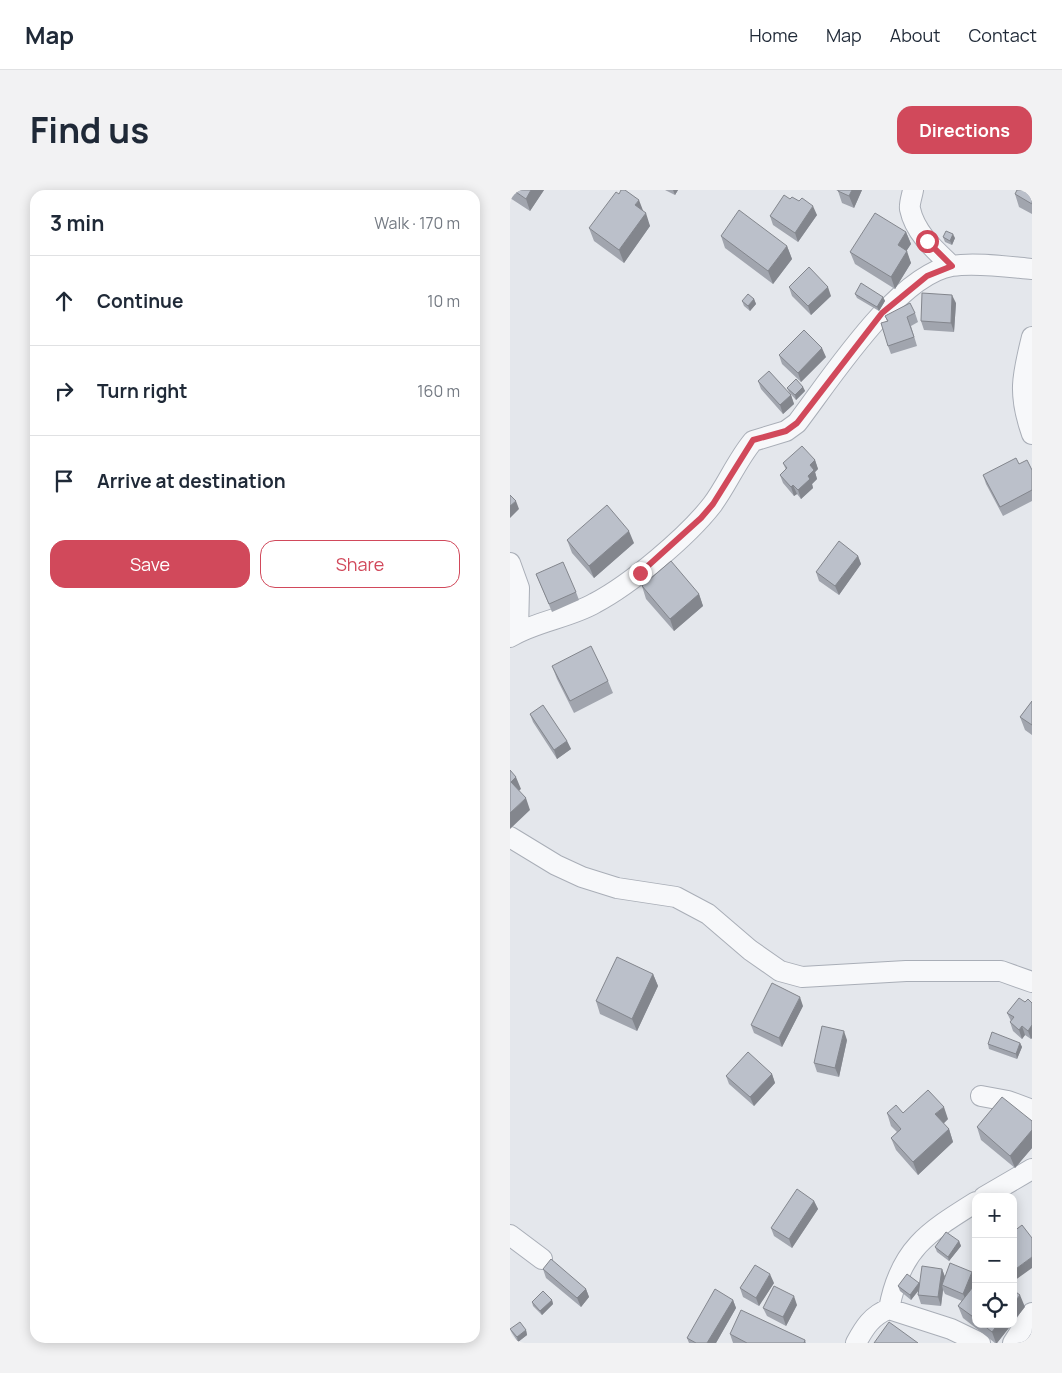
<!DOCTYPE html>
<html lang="en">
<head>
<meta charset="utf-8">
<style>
	body { margin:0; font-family:Manrope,sans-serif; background:#f2f2f3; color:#1f2937 }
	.controls { position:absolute; right:15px; bottom:15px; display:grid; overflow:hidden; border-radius:10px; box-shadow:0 2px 12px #0003 }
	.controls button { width:45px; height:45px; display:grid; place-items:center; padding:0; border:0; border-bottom:1px solid #e0e1e3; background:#fff; color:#1f2937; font:25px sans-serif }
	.stop { position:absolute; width:15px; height:15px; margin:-11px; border:4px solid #d1495b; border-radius:50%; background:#fff }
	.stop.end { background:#d1495b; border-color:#fff; box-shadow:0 1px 5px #0008 }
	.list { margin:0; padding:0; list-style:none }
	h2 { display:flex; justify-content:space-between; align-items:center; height:65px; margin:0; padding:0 20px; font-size:21px }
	h2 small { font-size:16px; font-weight:400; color:#747a83 }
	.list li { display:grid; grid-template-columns:32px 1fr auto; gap:15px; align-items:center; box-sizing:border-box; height:90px; padding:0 20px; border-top:1px solid #e0e1e3 }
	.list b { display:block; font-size:19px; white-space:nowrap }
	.list em { font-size:16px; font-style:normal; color:#747a83 }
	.actions { display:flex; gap:10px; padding:15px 20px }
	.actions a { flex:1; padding:11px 0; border:1px solid #d1495b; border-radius:15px; text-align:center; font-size:18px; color:#d1495b }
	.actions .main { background:#d1495b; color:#fff }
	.icon { flex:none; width:28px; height:28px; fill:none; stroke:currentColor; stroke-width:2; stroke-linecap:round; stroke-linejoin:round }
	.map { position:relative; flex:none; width:522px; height:1153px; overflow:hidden; border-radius:15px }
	header { display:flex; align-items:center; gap:30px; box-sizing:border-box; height:70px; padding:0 25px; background:#fff; border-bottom:1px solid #e0e1e3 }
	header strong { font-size:24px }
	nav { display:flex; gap:28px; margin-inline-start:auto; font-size:18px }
	.intro { display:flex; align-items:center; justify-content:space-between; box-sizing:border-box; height:120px; padding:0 30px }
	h1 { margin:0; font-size:35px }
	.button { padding:12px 22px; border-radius:15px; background:#d1495b; color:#fff; font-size:18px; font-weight:700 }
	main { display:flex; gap:30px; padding:0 30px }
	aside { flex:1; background:#fff; border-radius:15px; box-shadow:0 2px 12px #0003 }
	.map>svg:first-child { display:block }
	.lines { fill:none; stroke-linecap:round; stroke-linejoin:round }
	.street-casing { stroke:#a9aeb7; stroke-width:22 }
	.street { stroke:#f7f8fa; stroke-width:20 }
	.wall { fill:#a1a5ae }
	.shaded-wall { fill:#83868d }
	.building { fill:#bbc0ca; stroke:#83868d }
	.route { stroke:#d1495b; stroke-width:6 }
</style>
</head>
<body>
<header>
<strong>Map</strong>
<nav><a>Home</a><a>Map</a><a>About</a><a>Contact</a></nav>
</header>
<div class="intro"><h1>Find us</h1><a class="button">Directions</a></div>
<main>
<aside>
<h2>3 min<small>Walk · 170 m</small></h2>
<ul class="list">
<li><svg class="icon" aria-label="ahead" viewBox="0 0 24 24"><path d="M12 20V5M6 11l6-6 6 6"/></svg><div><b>Continue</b></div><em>10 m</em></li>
<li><svg class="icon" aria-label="right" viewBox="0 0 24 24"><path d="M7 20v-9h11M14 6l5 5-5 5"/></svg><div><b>Turn right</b></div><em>160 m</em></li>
<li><svg class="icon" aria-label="arrive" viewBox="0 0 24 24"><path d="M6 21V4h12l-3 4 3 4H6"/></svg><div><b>Arrive at destination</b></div></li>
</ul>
<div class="actions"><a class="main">Save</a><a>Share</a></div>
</aside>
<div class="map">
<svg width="522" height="1153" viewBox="0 0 522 1153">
	<rect width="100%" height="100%" fill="#e4e7ec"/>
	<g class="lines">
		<defs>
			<path id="street" d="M403,0C402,6 399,14 400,19C405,43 425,60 442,76
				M522,147C512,187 508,204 522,244
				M0,373L9,398L8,442
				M0,447C26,431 59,428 85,413C121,394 177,347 202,315C217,295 227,270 243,251L276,241L287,233C320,190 387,85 442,76C464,72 500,77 522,79
				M0,647L46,675L72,687L107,698L166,707L198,724L240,760L270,781L292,787L396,781H491L522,792
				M471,906L498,911L522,920
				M474,1007L522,979
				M0,1045L32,1069
				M379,1119C390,1059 418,1042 466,1012
				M346,1153C354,1138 362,1125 379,1119L441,1139L470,1153
				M503,1153L522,1123"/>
		</defs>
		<use href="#street" class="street-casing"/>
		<use href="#street" class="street"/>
	</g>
	<path class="wall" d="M0,0H34L20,21L0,8Z
		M155,0H168L165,5Z
		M326,0H352L344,18L332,13L328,1Z
		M522,0V24L509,17L505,4Z
		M280,9L307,25L288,52L263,35L260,26Z
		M133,22L140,36L114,73L84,51L79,38Z
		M396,42L401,54L396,61L401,73L385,99L345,74L340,62Z
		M211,46L277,56L282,69L263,94L215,58Z
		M433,47L445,48L442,55L435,52Z
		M279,97L321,106L301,125L282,106Z
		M345,104L373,107L375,111L369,121L347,108Z
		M244,109L246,114L240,121L234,116L232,111Z
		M446,113L444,142L414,140L411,131Z
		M405,123L408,132L401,136L407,156L381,164L378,156L377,131L375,126Z
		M269,165L316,167L291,192L272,174Z
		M248,191L281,205L284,214L273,224L251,199Z
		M293,197L295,201L286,210L279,202L277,198Z
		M305,270L308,279L305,282L307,289L302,294L303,298L291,309L287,304L284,306L273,293L270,285L276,280L273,273Z
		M509,274L522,280V311L493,326L476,294L473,285Z
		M57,350L124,353L84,388L62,363Z
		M348,366L351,374L329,405L309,391L306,382Z
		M26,384L66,402L69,410L42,422Z
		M132,396L189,404L193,416L164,441L136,409Z
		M42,476L98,491L103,503L64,523L47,489Z
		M522,511V545L515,540L510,527Z
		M20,524L57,551L61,559L47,569L23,532Z
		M143,784L148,796L127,841L90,824L86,811Z
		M515,812L522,813V848L521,849L515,845L512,849L503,841L500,832L501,831L497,823Z
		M293,816L272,857L244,843L241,835Z
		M337,850L329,887L307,882L304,873Z
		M510,853L512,857L507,869L479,859L478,854Z
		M262,884L265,893L244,916L219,894L216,886Z
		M377,923H393L438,929L433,934L439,939L443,952L408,985L386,960L381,948L387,942L381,936Z
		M522,931V958L505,978L471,950L467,937Z
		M304,1011L308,1019L282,1058L264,1046L261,1038Z
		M449,1051L451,1056L439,1071L427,1062L425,1057Z
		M33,1079L76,1099L79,1107L71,1117L36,1088Z
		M432,1079L435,1087L465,1090L463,1097L466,1093V1134H502L487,1153H485L453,1128L448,1116L452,1111L435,1104L433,1100L431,1116L411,1114L408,1105L409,1100L401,1110L390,1101L388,1096L409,1093Z
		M264,1093L249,1116L233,1107L230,1098Z
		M42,1110L43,1114L32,1125L23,1116L22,1112Z
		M223,1110L226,1118L206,1153H179L177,1148Z
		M287,1115L276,1136L257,1126L253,1118Z
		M0,1139L16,1140L17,1145L8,1152L2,1143Z
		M220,1144L295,1150L296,1153H223Z"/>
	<path class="shaded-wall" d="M21,0H34L20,21L16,9Z
		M163,0H168L165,5Z
		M342,0H352L344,18L339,6Z
		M129,10L134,23L125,15Z
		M303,16L307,25L288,52L285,43Z
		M136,23L140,36L114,73L109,60Z
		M396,42L401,54L392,68L388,55Z
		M443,44L445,48L442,55L440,51Z
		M277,56L282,69L263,94L258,81Z
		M397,61L401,73L385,99L381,87Z
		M318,97L321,106L301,125L298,116Z
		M442,105L446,113L444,142L441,133Z
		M373,107L375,111L369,121L367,117Z
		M244,109L246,114L240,121L238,116Z
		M312,158L316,167L291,192L288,183Z
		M293,197L295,201L286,210L285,205Z
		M281,205L284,214L273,224L270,215Z
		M305,270L308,279L305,282L307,289L302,294L303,298L291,309L288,300L298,286L300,275Z
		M283,295L287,304L284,306L281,297Z
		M6,311L9,319L0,328V316Z
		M119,341L124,353L84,388L79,376Z
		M348,366L351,374L329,405L325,396Z
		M189,404L193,416L164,441L160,429Z
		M57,551L61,559L47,569L44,560Z
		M6,587L11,599L5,604L1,592Z
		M16,608L20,620L0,639V623Z
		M143,784L148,796L127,841L122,829Z
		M290,807L293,816L272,857L269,848Z
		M522,835V848L521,849L518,841Z
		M512,836L515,845L512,849L509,840Z
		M334,841L337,850L329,887L325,878Z
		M510,853L512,857L507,869L506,864Z
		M262,884L265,893L244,916L240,907Z
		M434,917L438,929L430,937L425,924Z
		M439,939L443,952L408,985L403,972Z
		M522,940V958L505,978L500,966Z
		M304,1011L308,1019L282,1058L279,1049Z
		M449,1051L451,1056L439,1071L438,1067Z
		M522,1067V1078L504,1091L503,1081Z
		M432,1079L435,1087L432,1095L433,1100L431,1116L428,1107Z
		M462,1082L465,1090L457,1112L453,1104Z
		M260,1084L264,1093L249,1116L246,1108Z
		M409,1093L411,1097L401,1110L400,1105Z
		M76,1099L79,1107L71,1117L67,1108Z
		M510,1105L515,1117L503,1132V1114Z
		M284,1106L287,1115L276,1136L273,1127Z
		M42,1110L43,1114L32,1125L30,1121Z
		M223,1110L226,1118L206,1153H197Z
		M488,1134H502L487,1153H486L482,1142Z
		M16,1140L17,1145L8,1152L7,1147Z"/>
	<path class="building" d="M3,0H21L16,9Z
		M111,0H115L129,10L125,15L136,23L109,60L79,38L106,2L109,4Z
		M328,0H342L339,6L328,1Z
		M507,0H522V14L505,4Z
		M274,5L280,9L282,7L289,11L292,8L303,16L285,43L260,26Z
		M229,20L277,56L258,81L211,46Z
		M365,23L396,42L388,55L397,61L381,87L340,62Z
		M436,41L443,44L440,51L433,47Z
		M299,77L318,97L298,116L279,97Z
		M351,93L373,107L367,117L345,104Z
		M412,103L442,105L441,133L411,131Z
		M238,104L244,109L238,116L232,111Z
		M400,113L405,123L397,127L404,147L378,156L371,133L378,131L375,126Z
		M294,140L312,158L288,183L269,165Z
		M259,181L281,205L270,215L248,191Z
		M286,189L293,197L285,205L277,198Z
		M292,256L305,270L300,275L304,280L298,286L300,289L288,300L283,295L281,297L270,285L277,278L273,273Z
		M506,268L509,274L517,270L522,280V300L490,317L473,285Z
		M0,305L6,311L0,316Z
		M97,315L119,341L79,376L57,350Z
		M329,351L348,366L325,396L306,382Z
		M161,371L189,404L160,429L132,396Z
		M53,372L66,402L39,414L26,384Z
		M81,456L98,491L60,511L42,476Z
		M522,511V535L510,527Z
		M33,515L57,551L44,560L20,524Z
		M0,580L6,587L1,592L16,608L0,623Z
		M107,767L143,784L122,829L86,811Z
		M262,793L290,807L269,848L241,835Z
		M509,808L515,812L518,809L522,813V835L518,841L512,836L509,840L500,832L504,827L497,823Z
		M312,836L334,841L325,878L304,873Z
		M482,842L510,853L506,864L478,854Z
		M238,862L262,884L240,907L216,886Z
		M418,900L434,917L425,924L439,939L403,972L381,948L391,939L377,923L386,915L393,923Z
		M492,907L522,931V940L500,966L467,937Z
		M287,999L304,1011L279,1049L261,1038Z
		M512,1035L522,1048V1067L503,1081V1042Z
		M436,1042L449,1051L438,1067L425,1057Z
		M41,1069L76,1099L67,1108L33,1079Z
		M440,1073L462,1082L453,1104L432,1095Z
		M245,1075L260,1084L246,1108L230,1098Z
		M412,1076L432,1079L428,1107L408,1105Z
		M397,1084L409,1093L400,1105L388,1096Z
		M466,1093V1129L448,1116Z
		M264,1096L284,1106L273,1127L253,1118Z
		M205,1099L223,1110L197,1153H186L177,1148Z
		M503,1100L510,1105L503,1114Z
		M33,1101L42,1110L30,1121L22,1112Z
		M231,1120L295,1150L294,1153H237L220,1144Z
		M10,1132L16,1140L7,1147L0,1139Z
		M379,1132L408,1153H364Z
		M472,1134H488L482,1142Z"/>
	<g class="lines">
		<path class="route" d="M130,383L191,328L203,314L243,250L276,241L287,233L372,123L417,86L442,76L417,51"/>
	</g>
</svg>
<div class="controls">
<button>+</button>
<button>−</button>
<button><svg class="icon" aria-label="locate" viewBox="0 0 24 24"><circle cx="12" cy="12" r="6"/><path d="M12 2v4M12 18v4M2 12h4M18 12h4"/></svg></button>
</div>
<div class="stop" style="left:417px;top:51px"></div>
<div class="stop end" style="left:130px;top:383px"></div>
</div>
</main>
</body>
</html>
